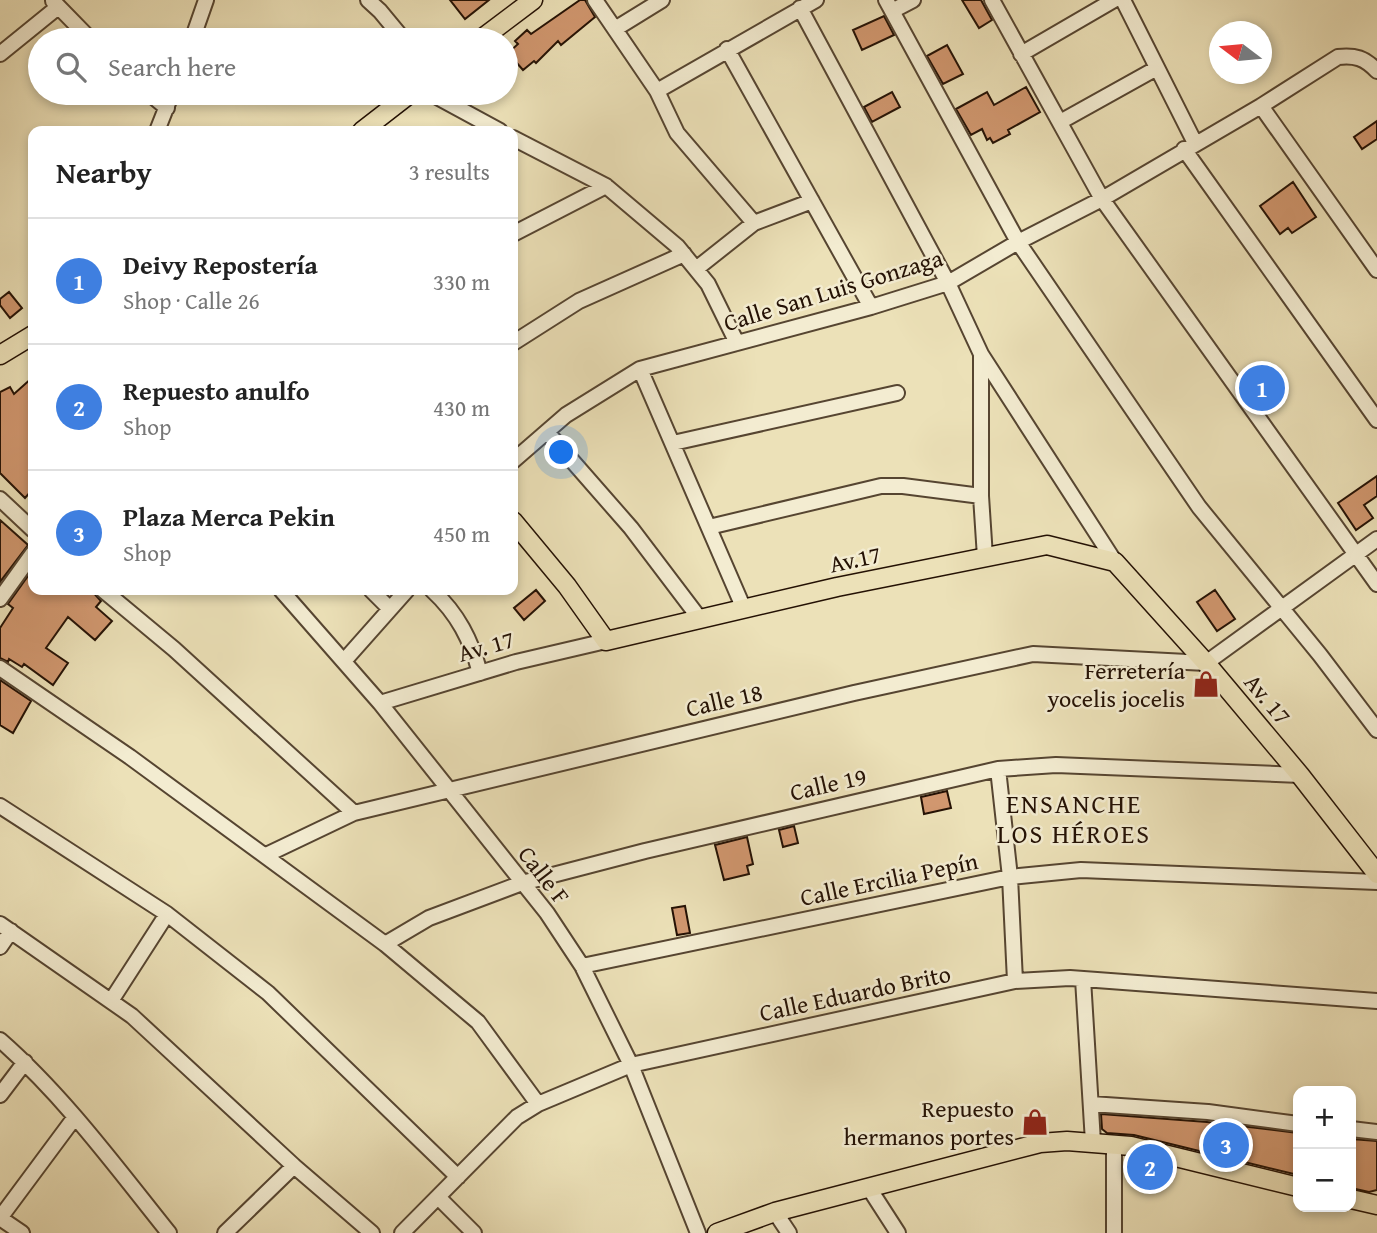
<!DOCTYPE html>
<html lang="en">
<head>
<meta charset="utf-8">
<style>
	body { margin:0; font-family:"Gentium Book Plus",serif; background:#f6f6f6; color:#222 }
	.controls { position:absolute; right:21px; bottom:21px; display:grid; overflow:hidden; border-radius:14px; box-shadow:0 4px 10px #0003 }
	.controls button { width:63px; height:63px; display:grid; place-items:center; padding:0; border:0; border-bottom:2px solid #e0e0e0; background:#fff; color:#222; font:35px sans-serif }
	.compass { position:absolute; left:1209px; top:21px; width:63px; height:63px; border-radius:50%; background:#fff; box-shadow:0 4px 10px #0003; rotate:286deg }
	.you { position:absolute; left:562px; top:453px; width:24px; height:24px; margin:-18px; border:5px solid #fff; border-radius:50%; background:#1a73e8; box-shadow:0 0 0 10px #1a73e833 }
	.badge { display:grid; place-items:center; width:46px; height:46px; border-radius:50%; background:#8f2418; color:#fff; font-size:23px; font-weight:700 }
	.pin { position:absolute; translate:-50% -50%; border:4px solid #fff; box-shadow:0 2px 7px #0006 }
	.list { margin:0; padding:0; list-style:none }
	h2 { display:flex; justify-content:space-between; align-items:center; height:91px; margin:0; padding:0 28px; font-size:30px }
	h2 small { font-size:23px; font-weight:400; color:#767676 }
	.list li { display:grid; grid-template-columns:46px 1fr auto; gap:21px; align-items:center; box-sizing:border-box; height:126px; padding:0 28px; border-top:2px solid #e0e0e0 }
	.list b { display:block; font-size:26px; white-space:nowrap }
	.list p { margin:0; font-size:23px; white-space:nowrap; color:#767676 }
	.list em { font-size:23px; font-style:normal; color:#767676 }
	.icon { flex:none; width:38px; height:38px; fill:none; stroke:currentColor; stroke-width:2; stroke-linecap:round; stroke-linejoin:round }
	.map { position:relative; flex:none; width:1377px; height:1233px; overflow:hidden }
	.search { position:absolute; background:#fff; box-shadow:0 4px 10px #0003; left:28px; top:28px; width:490px; height:77px; display:flex; align-items:center; gap:18px; box-sizing:border-box; padding:0 24px; border-radius:38px; color:#767676; font-size:26px }
	.panel { position:absolute; background:#fff; box-shadow:0 4px 10px #0003; left:28px; top:126px; width:490px; height:469px; border-radius:14px }
	.map>svg:first-child { display:block }
	.building { fill:#d1976f; stroke:#241104; stroke-width:2 }
	.lines { fill:none; stroke-linecap:round; stroke-linejoin:round }
	.minor-casing { stroke:#564531; stroke-width:18 }
	.major-casing { stroke:#241104; stroke-width:21 }
	.minor { stroke:#f3ecd1; stroke-width:14 }
	.major { stroke:#ece1b8; stroke-width:18 }
	.labels { text-anchor:middle; dominant-baseline:central; stroke-width:5; stroke-linejoin:round; paint-order:stroke }
	.street-label { font-size:24px; fill:#241104; stroke:#f3ecd1 }
	.poi-label { font-size:24px; fill:#241104; stroke:#f3ecd1; text-anchor:end }
	.neighbourhood-label { font-size:26px; letter-spacing:2px; fill:#241104; stroke:#f3ecd1 }
</style>
</head>
<body>
<div class="map">
<svg width="1377" height="1233" viewBox="0 0 1377 1233">
	<rect width="100%" height="100%" fill="#ece1b8"/>
	<filter id="stains"><feTurbulence type="fractalNoise" baseFrequency=".00286" numOctaves="4"/><feColorMatrix values="0 0 0 0 .2 0 0 0 0 .09 0 0 0 0 .02 0 0 0 .5 -.17"/></filter>
	<radialGradient id="worn" r=".72"><stop offset=".6" stop-color="#630" stop-opacity="0"/><stop offset="1" stop-color="#630" stop-opacity=".3"/></radialGradient>
	<path class="building" d="M450,0H489L465,19Z
		M580,0H585L595,17L561,45L558,41L536,63L534,61L523,70L508,53L518,44L515,41L527,30L531,34Z
		M962,0H981L992,20L979,28Z
		M884,16L894,35L862,50L853,30Z
		M947,45L963,74L943,84L927,56Z
		M1026,87L1040,112L1008,130L1010,134L993,143L990,138L987,140L982,129L971,135L956,109L987,92L994,105Z
		M892,92L900,107L872,122L864,107Z
		M1377,121V139L1362,149L1354,137Z
		M1293,182L1316,217L1292,233L1288,228L1280,234L1260,206Z
		M9,292L22,308L10,318L0,305V299Z
		M33,377V489L25,498L0,473V392L10,387L14,394Z
		M1377,476V496L1364,505L1373,518L1356,530L1338,503Z
		M0,520L28,545L0,582Z
		M33,569V590H91L101,601L96,607L112,621L95,640L68,617L46,648L68,663L53,685L24,664L22,667L9,659L8,662L0,658V628L13,608L8,604Z
		M536,590L545,601L524,620L514,608Z
		M1215,590L1235,619L1217,631L1197,602Z
		M0,680L31,701L13,733L0,725Z
		M947,791L951,808L924,814L921,797Z
		M794,826L798,843L783,847L779,830Z
		M747,837L753,864L747,866L749,874L724,880L715,845Z
		M685,906L690,933L677,935L672,908Z
		M1101,1114L1207,1122L1298,1133V1175L1134,1135L1107,1133L1102,1129Z
		M1351,1139L1377,1141V1190L1369,1192L1351,1188Z"/>
	<g class="lines">
		<defs>
			<path id="minor" d="M368,0L380,11L404,40
				M595,0L657,91L677,133L754,223
				M886,0L1018,242L1199,507L1320,655L1377,730
				M992,0L1102,199L1377,584
				M1123,0L1195,143
				M53,1L91,40
				M800,8L948,283L981,354L1115,562
				M892,11L913,0
				M615,29L662,0
				M192,40L206,0
				M727,49L871,307
				M0,54L58,7
				M1021,54L1114,0
				M657,91L816,0
				M149,93L167,108
				M430,93L500,131
				M1261,106L1377,270
				M1060,122L1157,68
				M157,131L172,93
				M513,138L606,186L677,246L708,284L737,343
				M1184,149L1377,420
				M513,234L606,186
				M696,269L754,223L812,201
				M513,343L579,301L684,254
				M981,354V496L985,557
				M640,369L744,609
				M547,432L631,528L700,619
				M673,443L897,393
				M513,461L566,415L640,369L871,307L948,283L1018,242L1102,199L1261,106L1338,57C1355,55 1365,58 1377,71
				M0,499L33,530
				M709,527L881,486H903L981,496
				M103,590L174,649L354,813
				M281,590L380,703L547,913L582,966L631,1065L698,1233
				M371,590L389,608
				M432,590C458,614 471,640 480,673
				M0,599L33,553
				M344,661L407,590
				M0,668L130,757L385,944L478,1022L538,1104
				M380,703L516,662L606,641
				M998,769L1010,877L1015,981
				M0,806L167,914L268,993L458,1177
				M266,855L354,813L854,693L1033,654L1206,663L1377,539
				M0,924L132,1016L294,1166L372,1233
				M385,944L429,918L522,883L645,851L998,769L1056,765L1300,775
				M0,947L11,931
				M582,966L1010,877L1081,870L1377,882
				M1083,979L1093,1142
				M111,1001L167,914
				M0,1040C64,1096 116,1167 169,1233
				M0,1095L25,1062
				M1091,1104L1208,1112L1298,1124
				M1351,1129L1377,1132
				M869,1188L898,1233
				M439,1198L474,1233
				M775,1212L789,1233
				M0,1218L75,1117
				M0,1218L22,1233
				M225,1233L294,1166
				M402,1233L517,1117L538,1104L631,1065L1015,981L1070,978L1377,1001
				M1114,1233V1144"/>
			<path id="major" d="M480,40L533,0
				M362,131L411,93
				M0,355L33,335
				M513,521L567,586L606,641L837,587L1047,545L1115,562L1206,663L1300,775L1377,874
				M1351,1199L1377,1205
				M717,1233L775,1212L1040,1143L1067,1141L1131,1146L1298,1187"/>
		</defs>
		<use href="#minor" class="minor-casing"/>
		<use href="#major" class="major-casing"/>
		<use href="#minor" class="minor"/>
		<use href="#major" class="major"/>
	</g>
	<defs>
		<symbol id="shop-bare" viewBox="-9 -9 18 18"><path d="M-5-2.5h2.3a2.7 3.5 0 0 1 5.4 0H5L5.5 6h-11ZM-1.5-2.5h3a1.5 2.3 0 0 0-3 0Z" fill="#8f2418" stroke="#f3ecd1" stroke-width="2.5" paint-order="stroke"/></symbol>
	</defs>
	<g fill-rule="evenodd">
		<use href="#shop-bare" x="1187" y="665" width="38" height="38"/>
		<use href="#shop-bare" x="1016" y="1103" width="38" height="38"/>
	</g>
	<g class="labels">
		<g class="street-label">
			<text transform="translate(833 290) rotate(-17)">Calle San Luis Gonzaga</text>
			<text transform="translate(855 559) rotate(-12)">Av.17</text>
			<text transform="translate(486 646) rotate(-16)">Av. 17</text>
			<text transform="translate(1268 699) rotate(50)">Av. 17</text>
			<text transform="translate(724 700) rotate(-13)">Calle 18</text>
			<text transform="translate(828 784) rotate(-13)">Calle 19</text>
			<text transform="translate(544 875) rotate(52)">Calle F</text>
			<text transform="translate(889 879) rotate(-12)">Calle Ercilia Pepín</text>
			<text transform="translate(855 993) rotate(-12)">Calle Eduardo Brito</text>
		</g>
		<g class="poi-label">
			<text x="1185" y="670">Ferretería<tspan x="1185" dy="28">yocelis jocelis</tspan></text>
			<text x="1014" y="1108">Repuesto<tspan x="1014" dy="28">hermanos portes</tspan></text>
		</g>
		<g class="neighbourhood-label">
			<text x="1074" y="803">ENSANCHE<tspan x="1074" dy="30">LOS HÉROES</tspan></text>
		</g>
	</g>
	<rect width="100%" height="100%" filter="url(#stains)"/>
	<rect width="100%" height="100%" fill="url(#worn)"/>
</svg>
<div class="controls">
<button>+</button>
<button>−</button>
</div>
<svg class="compass" viewBox="-18 -18 36 36"><path d="M0-13l5 13h-10z" fill="#e53935"/><path d="M0 13l5-13h-10z" fill="#767676"/></svg>
<div class="you"></div>
<div class="pin badge" style="left:1262px;top:388px;background:#3f7fe0">1</div>
<div class="pin badge" style="left:1150px;top:1167px;background:#3f7fe0">2</div>
<div class="pin badge" style="left:1226px;top:1145px;background:#3f7fe0">3</div>
<div class="search"><svg class="icon" aria-label="search" viewBox="0 0 24 24"><circle cx="10" cy="10" r="6"/><path d="M15 15l6 6"/></svg>Search here</div>
<section class="panel">
<h2>Nearby<small>3 results</small></h2>
<ul class="list">
<li><span class="badge" style="background:#3f7fe0">1</span><div><b>Deivy Repostería</b><p>Shop · Calle 26</p></div><em>330 m</em></li>
<li><span class="badge" style="background:#3f7fe0">2</span><div><b>Repuesto anulfo</b><p>Shop</p></div><em>430 m</em></li>
<li><span class="badge" style="background:#3f7fe0">3</span><div><b>Plaza Merca Pekin</b><p>Shop</p></div><em>450 m</em></li>
</ul>
</section>
</div>
</body>
</html>
